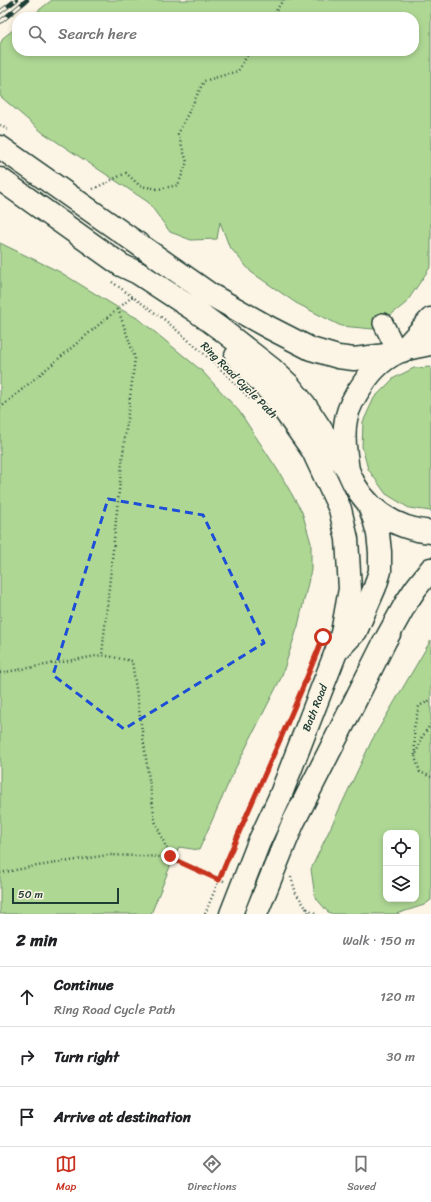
<!DOCTYPE html>
<html lang="en">
<head>
<meta charset="utf-8">
<style>
	body { margin:0; font-family:Sriracha,sans-serif; background:#f2f2f2; color:#202124 }
	.controls { position:absolute; right:12px; bottom:12px; display:grid; overflow:hidden; border-radius:8px; box-shadow:0 2px 6px #0003 }
	.controls button { width:36px; height:36px; display:grid; place-items:center; padding:0; border:0; border-bottom:1px solid #e0e0e0; background:#fff; color:#202124; font:20px sans-serif }
	.scale { position:absolute; left:12px; bottom:10px; width:107px; box-sizing:border-box; padding-left:4px; border:2px solid #1f3d34; border-top:0; font-size:11px; line-height:14px; white-space:nowrap; color:#1f3d34; -webkit-text-stroke:3px #fcf5e5; paint-order:stroke }
	.stop { position:absolute; width:12px; height:12px; margin:-9px; border:3px solid #c8321e; border-radius:50%; background:#fff }
	.stop.end { background:#c8321e; border-color:#fff; box-shadow:0 1px 4px #0008 }
	.list { margin:0; padding:0; list-style:none }
	h2 { display:flex; justify-content:space-between; align-items:center; height:52px; margin:0; padding:0 16px; font-size:17px }
	h2 small { font-size:13px; font-weight:400; color:#757577 }
	.list li { display:grid; grid-template-columns:26px 1fr auto; gap:12px; align-items:center; box-sizing:border-box; height:60px; padding:0 16px; border-top:1px solid #e0e0e0 }
	.list b { display:block; font-size:15px; white-space:nowrap }
	.list p { margin:0; font-size:13px; white-space:nowrap; color:#757577 }
	.list em { font-size:13px; font-style:normal; color:#757577 }
	.icon { flex:none; width:22px; height:22px; fill:none; stroke:currentColor; stroke-width:2; stroke-linecap:round; stroke-linejoin:round }
	.map { position:relative; flex:none; width:431px; height:914px; overflow:hidden }
	.search { position:absolute; background:#fff; box-shadow:0 2px 6px #0003; left:12px; right:12px; top:12px; height:44px; display:flex; align-items:center; gap:10px; box-sizing:border-box; padding:0 14px; border-radius:16px; color:#757577; font-size:15px }
	.sheet { height:232px; background:#fff }
	nav { display:flex; justify-content:space-around; align-items:center; box-sizing:border-box; height:56px; border-top:1px solid #e0e0e0; background:#fff; font-size:11px; color:#757577 }
	nav a { display:grid; justify-items:center; gap:2px }
	nav .on { color:#c8321e }
	.map>svg:first-child { display:block }
	.green { fill:#aed794; stroke:#668a64; fill-rule:evenodd }
	.lines { fill:none; stroke-linecap:round; stroke-linejoin:round }
	.minor-casing { stroke:#1f3d34; stroke-width:22 }
	.highway-casing { stroke:#1f3d34; stroke-width:25 }
	.path { stroke:#1f3d34; stroke-width:2.5; stroke-dasharray:1 3; stroke-linecap:butt }
	.minor { stroke:#fcf5e5; stroke-width:19 }
	.highway { stroke:#fcf5e5; stroke-width:22 }
	.rail-casing { stroke:#1f3d34; stroke-width:4.5 }
	.rail { stroke:#fcf5e5; stroke-width:3; stroke-dasharray:9; stroke-linecap:butt }
	.route { stroke:#c8321e; stroke-width:5 }
	.marked { fill:none; stroke:#1d4ed8; stroke-width:3; stroke-dasharray:8 5; stroke-linejoin:round }
	.labels { text-anchor:middle; dominant-baseline:central; stroke-width:3.5; stroke-linejoin:round; paint-order:stroke }
	.street-label { font-size:11px; fill:#1f3d34; stroke:#fcf5e5 }
</style>
</head>
<body>
<div class="map">
<svg width="431" height="914" viewBox="0 0 431 914">
	<rect width="100%" height="100%" fill="#fcf5e5"/>
	<filter id="ink" filterUnits="userSpaceOnUse"><feTurbulence type="fractalNoise" baseFrequency=".025" numOctaves="2"/><feDisplacementMap in="SourceGraphic" scale="8" xChannelSelector="R" yChannelSelector="G"/><feConvolveMatrix kernelMatrix="1 2 1 2 8 2 1 2 1" color-interpolation-filters="sRGB"/></filter>
	<g filter="url(#ink)">
		<path class="green" d="M52,0H431V266L406,303L373,329L341,326L296,303L251,272L229,246L220,222L217,239L191,240L170,232L148,202L42,132L0,96V44L4,37L17,27V51H414V17H30Z
			M0,243L60,272L120,309L139,319L202,371L239,411L279,472L302,512L311,543V570L298,626L281,678L233,773L199,850L179,847L173,859L151,914H0Z
			M431,367V511L409,508L386,494L368,469L362,447L363,422L374,398L394,378L414,368Z
			M431,640V900L424,905L396,914H332L327,911L315,897L311,869L372,740ZM386,833H416V899H386Z"/>
		<g class="lines">
			<defs>
				<path id="minor" d="M383,323L398,353"/>
				<path id="highway" d="M0,147L211,295L268,327L311,349L338,357L354,359L394,354
					M0,179L121,265L138,273L196,311L222,330L272,369L288,384L305,405L349,472
					M431,344C421,346 411,347 401,351C386,357 372,370 363,384C345,409 342,426 346,455C347,461 347,468 349,473C363,508 395,529 431,532
					M402,351L431,319
					M236,356L274,396L313,451L340,509L347,539L350,589L342,633L336,652
					M231,914L259,842L279,799L336,652L356,631L375,587L380,571V552L378,534L374,519L368,503
					M256,914L293,823L354,703L385,641L406,603L416,588L431,569"/>
			</defs>
			<use href="#minor" class="minor-casing"/>
			<use href="#highway" class="highway-casing"/>
			<path class="path" d="M272,17L283,0
				M0,125L8,130
				M93,189L126,173L140,186L159,189L178,185L187,162L178,134L204,81L238,71L250,51
				M112,282L165,320L217,365L251,400
				M118,309L135,358L123,453L102,655L132,661L155,821L170,857L173,859L226,882
				M0,408L133,296
				M0,673L102,655
				M431,724L422,737L415,757L420,772L431,777
				M415,755L414,728L419,706L431,700
				M0,873L31,867L108,855L170,857
				M291,877L296,893L306,908L317,914
				M306,908L309,914
				M205,914L238,833L288,722"/>
			<use href="#minor" class="minor"/>
			<use href="#highway" class="highway"/>
			<defs>
				<path id="rail" d="M0,12L16,0
					M0,22L27,0"/>
			</defs>
			<use href="#rail" class="rail-casing"/>
			<use href="#rail" class="rail"/>
		</g>
	</g>
	<g class="lines" filter="url(#ink)">
		<path class="route" d="M170,856L173,859L219,880C252,798 292,719 323,637"/>
	</g>
	<path class="marked" d="M108,499L203,515L264,643L124,729L53,675Z"/>
	<g class="labels">
		<g class="street-label">
			<text transform="translate(239 380) rotate(45)">Ring Road Cycle Path</text>
			<text transform="translate(315 708) rotate(-68)">Bath Road</text>
		</g>
	</g>
</svg>
<div class="controls">
<button><svg class="icon" aria-label="locate" viewBox="0 0 24 24"><circle cx="12" cy="12" r="6"/><path d="M12 2v4M12 18v4M2 12h4M18 12h4"/></svg></button>
<button><svg class="icon" aria-label="layers" viewBox="0 0 24 24"><path d="M12 4l9 5-9 5-9-5zM3 14l9 5 9-5"/></svg></button>
</div>
<div class="scale">50 m</div>
<div class="stop" style="left:323px;top:637px"></div>
<div class="stop end" style="left:170px;top:856px"></div>
<div class="search"><svg class="icon" aria-label="search" viewBox="0 0 24 24"><circle cx="10" cy="10" r="6"/><path d="M15 15l6 6"/></svg>Search here</div>
</div>
<section class="sheet">
<h2>2 min<small>Walk · 150 m</small></h2>
<ul class="list">
<li><svg class="icon" aria-label="ahead" viewBox="0 0 24 24"><path d="M12 20V5M6 11l6-6 6 6"/></svg><div><b>Continue</b><p>Ring Road Cycle Path</p></div><em>120 m</em></li>
<li><svg class="icon" aria-label="right" viewBox="0 0 24 24"><path d="M7 20v-9h11M14 6l5 5-5 5"/></svg><div><b>Turn right</b></div><em>30 m</em></li>
<li><svg class="icon" aria-label="arrive" viewBox="0 0 24 24"><path d="M6 21V4h12l-3 4 3 4H6"/></svg><div><b>Arrive at destination</b></div></li>
</ul>
</section>
<nav>
<a class="on"><svg class="icon" aria-label="map" viewBox="0 0 24 24"><path d="M3 6l6-2 6 2 6-2v14l-6 2-6-2-6 2zM9 4v14M15 6v14"/></svg>Map</a>
<a><svg class="icon" aria-label="directions" viewBox="0 0 24 24"><path d="M12 3l9 9-9 9-9-9zM9 14v-3h6M13 9l2 2-2 2"/></svg>Directions</a>
<a><svg class="icon" aria-label="saved" viewBox="0 0 24 24"><path d="M7 4h10v16l-5-4-5 4z"/></svg>Saved</a>
</nav>
</body>
</html>
